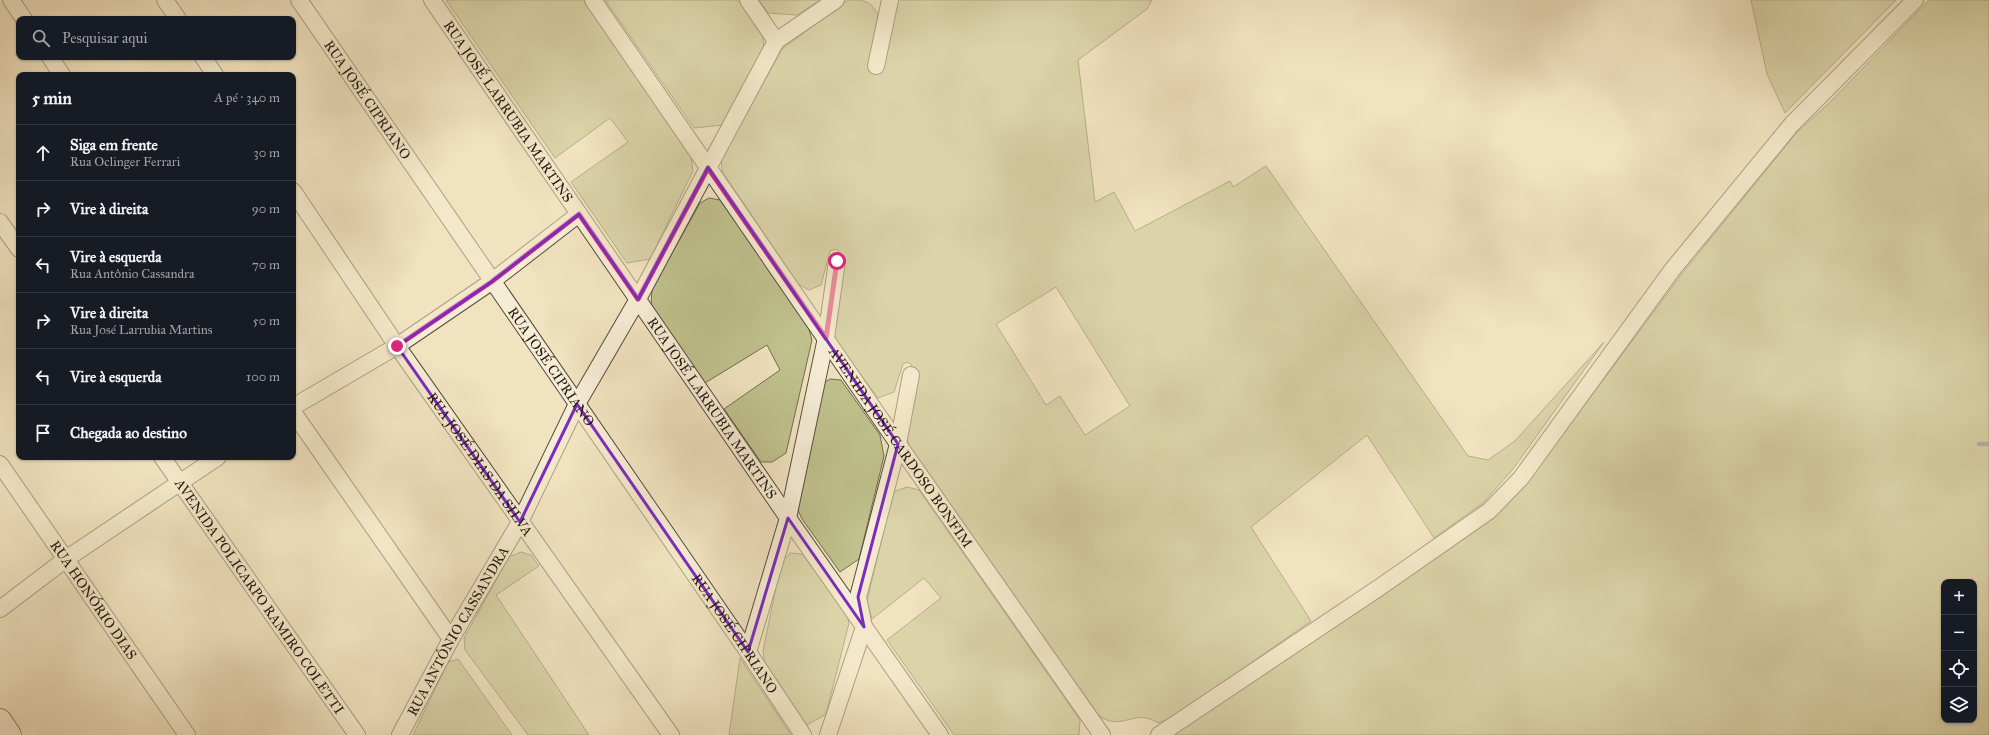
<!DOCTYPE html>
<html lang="pt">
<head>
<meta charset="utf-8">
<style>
	body { margin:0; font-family:"IM FELL Great Primer",serif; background:#20242c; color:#f1f3f6 }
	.controls { position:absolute; right:12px; bottom:12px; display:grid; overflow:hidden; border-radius:8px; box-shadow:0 1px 3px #0004 }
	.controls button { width:36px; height:36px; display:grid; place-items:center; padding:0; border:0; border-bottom:1px solid #363941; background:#171b24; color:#f1f3f6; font:20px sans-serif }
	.stop { position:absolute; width:12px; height:12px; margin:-9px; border:3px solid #db2777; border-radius:50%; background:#fff }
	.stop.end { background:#db2777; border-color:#fff; box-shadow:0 1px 4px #0008 }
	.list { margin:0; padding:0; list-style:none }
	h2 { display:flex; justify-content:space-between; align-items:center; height:52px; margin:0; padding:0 16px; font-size:17px }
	h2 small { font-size:13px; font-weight:400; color:#9ea1a6 }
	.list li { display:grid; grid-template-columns:26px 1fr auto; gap:12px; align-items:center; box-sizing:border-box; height:56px; padding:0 16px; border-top:1px solid #363941 }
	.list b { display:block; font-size:15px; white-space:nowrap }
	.list p { margin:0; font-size:13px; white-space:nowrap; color:#9ea1a6 }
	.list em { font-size:13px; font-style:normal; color:#9ea1a6 }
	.icon { flex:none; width:22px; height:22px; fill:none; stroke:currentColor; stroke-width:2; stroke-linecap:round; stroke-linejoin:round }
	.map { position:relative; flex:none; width:1989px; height:735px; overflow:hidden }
	.search { position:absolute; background:#171b24; box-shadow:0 1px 3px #0004; left:16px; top:16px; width:280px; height:44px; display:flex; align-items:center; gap:10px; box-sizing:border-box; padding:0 14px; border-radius:8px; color:#9ea1a6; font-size:15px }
	.panel { position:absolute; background:#171b24; box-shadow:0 1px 3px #0004; left:16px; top:72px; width:280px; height:388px; border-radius:8px }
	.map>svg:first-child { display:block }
	.green { fill:#c0c28e; stroke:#726d50; fill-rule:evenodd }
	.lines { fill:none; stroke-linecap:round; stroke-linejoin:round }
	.stream { stroke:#6b7b75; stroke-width:4.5 }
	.street-casing { stroke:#574b3d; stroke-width:18 }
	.secondary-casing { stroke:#241811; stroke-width:24 }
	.street { stroke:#f6edd6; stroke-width:16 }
	.secondary { stroke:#f6edd6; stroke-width:22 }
	.route { stroke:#db2777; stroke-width:5 }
	.marked { fill:none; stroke:#7b2cbf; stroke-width:3; stroke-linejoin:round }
	.labels { text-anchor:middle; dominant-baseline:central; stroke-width:4; stroke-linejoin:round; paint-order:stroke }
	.street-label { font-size:14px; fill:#241811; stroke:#f6edd6 }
</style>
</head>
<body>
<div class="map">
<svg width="1989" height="735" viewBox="0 0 1989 735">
	<rect width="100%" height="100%" fill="#f1e3c0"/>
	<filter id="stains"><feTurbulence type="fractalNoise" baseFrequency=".005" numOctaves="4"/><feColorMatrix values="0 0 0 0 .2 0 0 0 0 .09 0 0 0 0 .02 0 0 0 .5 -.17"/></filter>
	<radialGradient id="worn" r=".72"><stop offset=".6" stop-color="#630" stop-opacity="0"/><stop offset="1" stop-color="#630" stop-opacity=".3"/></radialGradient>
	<path class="green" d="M446,0H584L691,156L693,171L650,259L627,263L571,182L628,142L610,118L555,158Z
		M605,0H740L762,32L764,47L723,125L694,128Z
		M759,0H820L797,15L768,13Z
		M848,0C865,0 869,0 878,14L869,62L897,0H1152L1147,9L1078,60L1095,202L1114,192L1135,231L1230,181L1233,187L1266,166L1468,456L1488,460L1515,441L1604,342L1513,469L1483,503L1434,538L1367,435L1251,527L1311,621L1175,716L1158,723C1134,707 1122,733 1098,715L909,445L905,431L916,370L908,362L903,364L894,392L878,398L836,341L831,325L841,255L837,249L830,251L821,285L809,290L798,284L722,171L721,160L782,49ZM1056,287L1130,406L1085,435L1060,396L1046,405L996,324Z
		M1751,0H1896L1785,113L1767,74Z
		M1929,0H1989V735H1173L1385,594L1493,518L1526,484L1681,275L1797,132L1830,102ZM1944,582H1974V720H1944Z
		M709,198L720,200L807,322L812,340L786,453L772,462H761L724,409L780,370L767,345L705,383L651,306L652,289L700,203Z
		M830,379L841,380L880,435L884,456L859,559L840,572L802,519L797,508L822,384Z
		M907,487L919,490L1080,720L1079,735H954L887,640L941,598L924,578L872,619L867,601L893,492Z
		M521,552L531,555L539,566L496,595L589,735H528L465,650L464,638L509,557Z
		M790,553L802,554L845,610L849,623L826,714L807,725L765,668L763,651L781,563Z
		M740,658L791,735H729Z
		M458,659L512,735H413L448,662Z"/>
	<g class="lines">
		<path class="stream" d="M1979,444H1989"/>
		<defs>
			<g id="street">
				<path d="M11,0L24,19"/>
				<path d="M165,0L178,19"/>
				<path id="s1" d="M299,0L748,652L803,735"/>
				<path id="s2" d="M432,0L788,518L940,735"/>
				<path id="s3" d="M593,0L898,444L1102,735"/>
				<path d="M748,0L776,41"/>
				<path d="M50,57L62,75"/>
				<path d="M203,57L215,75"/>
				<path d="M876,66L890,0"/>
				<path id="s4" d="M293,191L397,346L671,735"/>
				<path d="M0,222L19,249"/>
				<path d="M293,407L397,346L491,282L579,214"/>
				<path d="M293,412L451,639"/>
				<path id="s5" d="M162,457L357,735"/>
				<path id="s6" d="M0,464L187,735"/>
				<path d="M0,609L66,559L218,457"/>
				<path d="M748,652L788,518L826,338L837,261"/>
				<path id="s7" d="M400,735L451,639L520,522L577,404L638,299L776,41L836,0"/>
				<path d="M828,735L864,627L858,597L898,444L911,375"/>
				<path d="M1159,735L1380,587L1489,511L1521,478L1672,270L1792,124L1915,0"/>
			</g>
			<path id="secondary" d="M0,720L10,735"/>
		</defs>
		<use href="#street" class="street-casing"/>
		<use href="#secondary" class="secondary-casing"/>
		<use href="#street" class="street"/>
		<use href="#secondary" class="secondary"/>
	</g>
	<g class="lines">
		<path class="route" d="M397,346L491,282L579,214L638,299L708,168L826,338L837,261"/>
	</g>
	<path d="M0 0H1989V735H0ZM708,167L898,444L858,597L864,627L788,518L748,652L577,404L520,522L397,346L491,282L579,214L638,299Z" fill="#f1e3c0" fill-opacity=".55" fill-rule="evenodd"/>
	<path class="marked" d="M708,167L898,444L858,597L864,627L788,518L748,652L577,404L520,522L397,346L491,282L579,214L638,299Z"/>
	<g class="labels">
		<g class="street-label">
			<text stroke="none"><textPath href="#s1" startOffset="121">RUA JOSÉ CIPRIANO</textPath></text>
			<text stroke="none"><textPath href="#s2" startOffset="135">RUA JOSÉ LARRUBIA MARTINS</textPath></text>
			<text stroke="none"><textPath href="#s1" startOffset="445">RUA JOSÉ CIPRIANO</textPath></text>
			<text stroke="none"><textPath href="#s2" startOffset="495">RUA JOSÉ LARRUBIA MARTINS</textPath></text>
			<text stroke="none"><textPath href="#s3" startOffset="543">AVENIDA JOSÉ CARDOSO BONFIM</textPath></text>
			<text stroke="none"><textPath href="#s4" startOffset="331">RUA JOSÉ DIAS DA SILVA</textPath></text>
			<text stroke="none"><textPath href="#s5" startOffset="170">AVENIDA POLICARPO RAMIRO COLETTI</textPath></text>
			<text stroke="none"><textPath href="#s6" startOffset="165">RUA HONÓRIO DIAS</textPath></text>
			<text stroke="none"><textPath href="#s7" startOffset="119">RUA ANTÔNIO CASSANDRA</textPath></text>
			<text stroke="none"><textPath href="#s1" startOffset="769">RUA JOSÉ CIPRIANO</textPath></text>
		</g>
	</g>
	<rect width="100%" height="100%" filter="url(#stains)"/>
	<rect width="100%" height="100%" fill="url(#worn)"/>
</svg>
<div class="controls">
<button>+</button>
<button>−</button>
<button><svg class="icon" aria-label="locate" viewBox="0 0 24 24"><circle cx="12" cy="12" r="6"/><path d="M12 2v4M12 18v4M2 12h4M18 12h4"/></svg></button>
<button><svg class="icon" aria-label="layers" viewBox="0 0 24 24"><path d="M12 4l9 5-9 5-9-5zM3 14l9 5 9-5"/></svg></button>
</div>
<div class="stop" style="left:837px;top:261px"></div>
<div class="stop end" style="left:397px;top:346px"></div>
<div class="search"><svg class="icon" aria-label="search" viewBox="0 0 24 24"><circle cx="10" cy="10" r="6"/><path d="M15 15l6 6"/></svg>Pesquisar aqui</div>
<section class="panel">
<h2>5 min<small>A pé · 340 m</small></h2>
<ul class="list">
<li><svg class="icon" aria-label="ahead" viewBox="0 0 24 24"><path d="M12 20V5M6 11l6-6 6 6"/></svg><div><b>Siga em frente</b><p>Rua Oclinger Ferrari</p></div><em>30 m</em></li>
<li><svg class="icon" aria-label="right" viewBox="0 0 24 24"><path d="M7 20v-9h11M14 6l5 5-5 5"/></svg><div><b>Vire à direita</b></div><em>90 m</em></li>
<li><svg class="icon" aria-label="left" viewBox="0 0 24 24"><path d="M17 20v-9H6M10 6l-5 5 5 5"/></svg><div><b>Vire à esquerda</b><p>Rua Antônio Cassandra</p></div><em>70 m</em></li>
<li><svg class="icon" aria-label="right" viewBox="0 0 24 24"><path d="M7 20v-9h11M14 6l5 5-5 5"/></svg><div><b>Vire à direita</b><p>Rua José Larrubia Martins</p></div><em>50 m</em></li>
<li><svg class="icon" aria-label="left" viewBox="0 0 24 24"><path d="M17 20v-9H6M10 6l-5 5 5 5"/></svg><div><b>Vire à esquerda</b></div><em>100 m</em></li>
<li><svg class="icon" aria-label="arrive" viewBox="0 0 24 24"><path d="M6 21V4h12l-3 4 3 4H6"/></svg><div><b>Chegada ao destino</b></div></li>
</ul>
</section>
</div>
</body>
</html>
